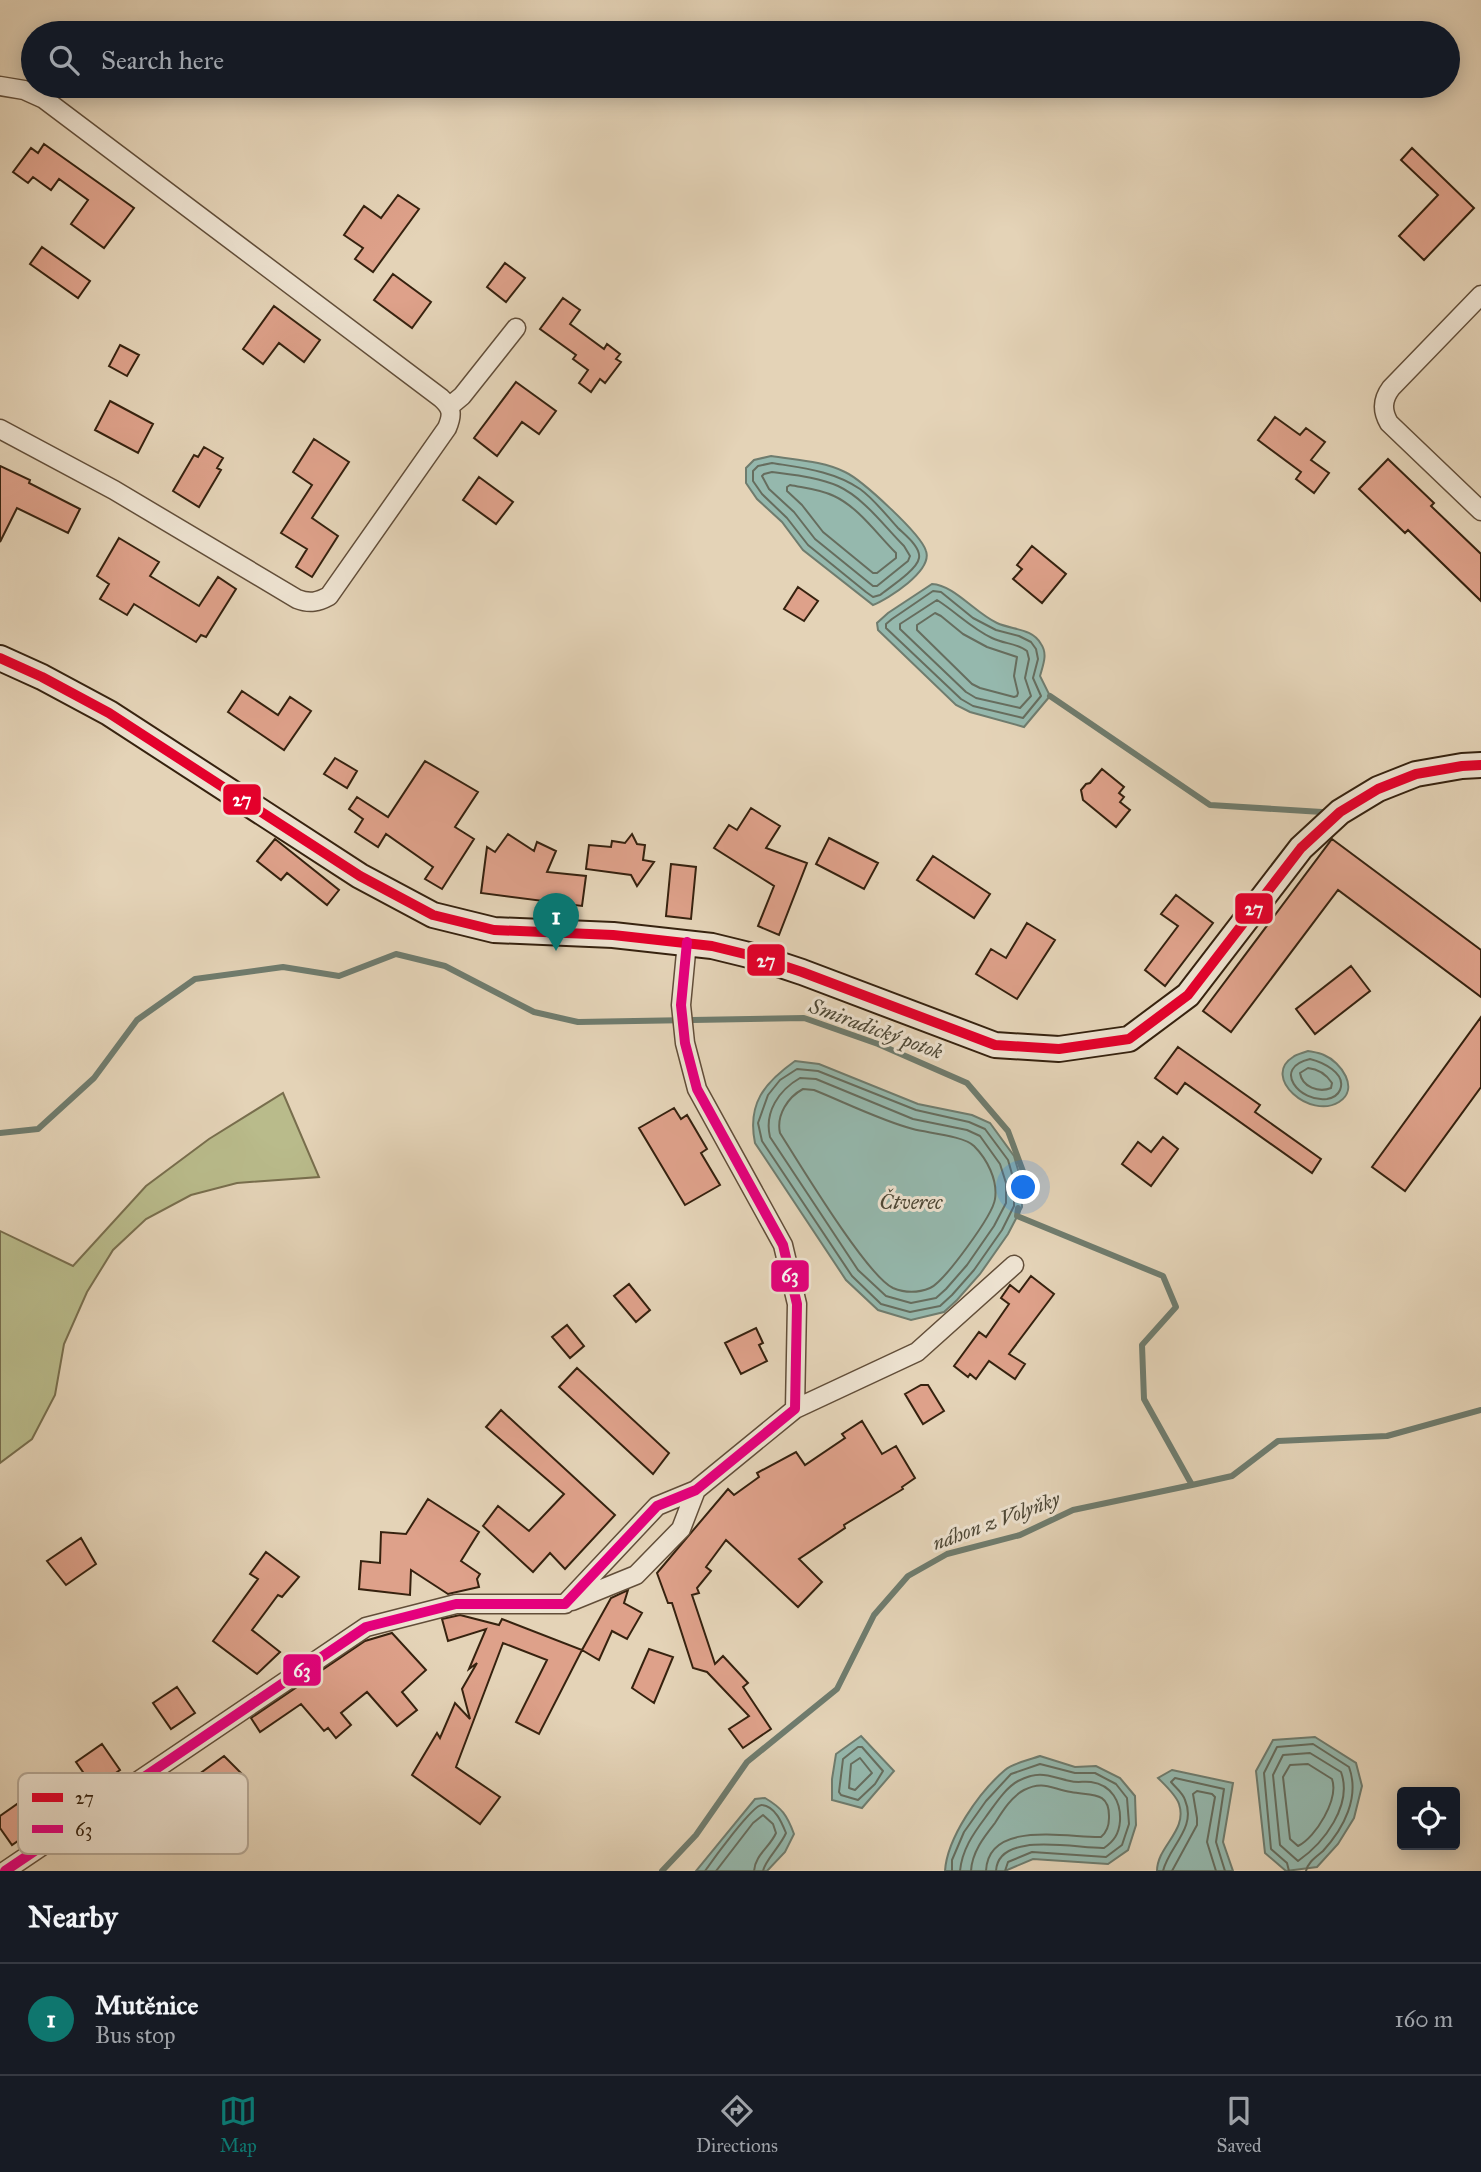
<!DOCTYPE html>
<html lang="en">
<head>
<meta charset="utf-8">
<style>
	body { margin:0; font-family:"IM FELL Great Primer",serif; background:#20242c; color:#f1f3f6 }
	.controls { position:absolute; right:21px; bottom:21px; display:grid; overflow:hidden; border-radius:7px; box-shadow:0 4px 18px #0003 }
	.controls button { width:63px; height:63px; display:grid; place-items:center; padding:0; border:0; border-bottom:2px solid #363941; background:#171b24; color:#f1f3f6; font:35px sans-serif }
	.you { position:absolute; left:1024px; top:1188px; width:24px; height:24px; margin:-18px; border:5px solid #fff; border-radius:50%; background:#1a73e8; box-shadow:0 0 0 10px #1a73e833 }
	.badge { display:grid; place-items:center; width:46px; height:46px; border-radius:50%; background:#0f766e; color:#fff; font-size:23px; font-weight:700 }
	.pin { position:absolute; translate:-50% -58px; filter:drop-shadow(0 2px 4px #0008) }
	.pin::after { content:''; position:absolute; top:37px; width:24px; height:21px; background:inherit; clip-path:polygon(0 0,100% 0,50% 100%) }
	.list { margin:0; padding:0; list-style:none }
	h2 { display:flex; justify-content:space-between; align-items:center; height:91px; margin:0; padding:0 28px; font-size:30px }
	h2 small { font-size:23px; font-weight:400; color:#9ea1a6 }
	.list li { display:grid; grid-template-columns:46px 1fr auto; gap:21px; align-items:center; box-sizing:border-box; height:112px; padding:0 28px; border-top:2px solid #363941 }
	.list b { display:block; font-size:26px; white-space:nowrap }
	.list p { margin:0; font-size:23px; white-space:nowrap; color:#9ea1a6 }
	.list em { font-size:23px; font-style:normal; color:#9ea1a6 }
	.icon { flex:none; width:38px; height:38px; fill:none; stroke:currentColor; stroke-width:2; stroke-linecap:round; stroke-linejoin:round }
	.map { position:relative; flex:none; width:1481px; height:1871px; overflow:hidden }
	.search { position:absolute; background:#171b24; box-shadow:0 4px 18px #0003; left:21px; right:21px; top:21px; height:77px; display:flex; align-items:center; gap:18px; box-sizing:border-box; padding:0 24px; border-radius:38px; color:#9ea1a6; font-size:26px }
	.sheet { height:203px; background:#171b24 }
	nav { display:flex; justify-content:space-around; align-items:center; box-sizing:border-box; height:98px; border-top:2px solid #363941; background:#171b24; font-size:19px; color:#9ea1a6 }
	nav a { display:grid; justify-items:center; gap:4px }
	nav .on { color:#0f766e }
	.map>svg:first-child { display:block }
	.green { fill:#b9bb8b; stroke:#786e4d; stroke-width:2 }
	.water { fill:#95b8ad; stroke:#6f7c6e; stroke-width:2 }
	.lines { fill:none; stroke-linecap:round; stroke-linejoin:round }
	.shore { stroke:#666d5e; stroke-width:2 }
	.stream { stroke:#6f7c6e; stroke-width:6 }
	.building { fill:#dea18a; stroke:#36220f; stroke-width:2 }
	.street-casing { stroke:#624e39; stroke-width:21 }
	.secondary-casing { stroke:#36220f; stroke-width:28 }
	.street { stroke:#ede2d0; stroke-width:18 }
	.secondary { stroke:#ede2d0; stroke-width:24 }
	.bus-1-casing { stroke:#ede2d0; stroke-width:16 }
	.bus-2-casing { stroke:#ede2d0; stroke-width:16 }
	.bus-1 { stroke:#e4002b; stroke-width:10 }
	.bus-2 { stroke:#e5007d; stroke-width:10 }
	.labels { text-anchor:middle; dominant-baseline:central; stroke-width:6; stroke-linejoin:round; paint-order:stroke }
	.water-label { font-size:21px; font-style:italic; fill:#4e4836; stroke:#ede2d0 }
	.key { fill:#ede2d0; stroke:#b6a896; stroke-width:2 }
	.key-label { font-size:19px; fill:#36220f }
	.line-badge { stroke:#ede2d0; stroke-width:2.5 }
	.badge-label { font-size:19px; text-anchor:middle; font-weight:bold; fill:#fff }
</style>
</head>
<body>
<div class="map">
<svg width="1481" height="1871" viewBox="0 0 1481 1871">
	<rect width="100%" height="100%" fill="#e4d3b7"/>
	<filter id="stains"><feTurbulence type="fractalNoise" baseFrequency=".00286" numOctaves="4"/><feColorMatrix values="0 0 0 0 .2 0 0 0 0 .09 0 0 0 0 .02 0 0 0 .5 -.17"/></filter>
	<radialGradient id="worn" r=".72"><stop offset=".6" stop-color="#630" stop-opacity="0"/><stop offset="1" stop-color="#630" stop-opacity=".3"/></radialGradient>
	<path class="green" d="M283,1093L319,1177L237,1183L191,1195L146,1219L113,1250L87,1292L64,1344L55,1395L32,1439L0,1463V1231L73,1266L146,1186L209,1139Z"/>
	<path class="water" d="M771,456C796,460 823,461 845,472C862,480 921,534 926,551C933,571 888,599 873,605L803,550L782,522L757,499L746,483V468L754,460Z
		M932,584C954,585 975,613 997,623C1012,630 1032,628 1041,644C1048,654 1043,665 1040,676L1050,696L1024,727L970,712L956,705L878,630L877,623L888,613Z
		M1308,1051C1313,1052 1320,1053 1324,1055C1341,1062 1360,1089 1339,1102C1310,1120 1261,1077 1293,1057C1297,1054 1303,1053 1308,1051Z
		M795,1061L819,1064L918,1104L972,1115L990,1123L1014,1156L1021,1180L1022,1207L1008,1234L980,1274L957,1300L944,1312L911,1320L878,1310L846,1280L755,1143C747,1104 764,1083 795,1061Z
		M861,1736L894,1771L862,1808L832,1800V1779L836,1754Z
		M1315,1737L1356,1763L1362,1786L1354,1818L1338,1844L1317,1867L1286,1871L1265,1853L1256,1771L1273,1740Z
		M1040,1756L1075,1767L1096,1766L1120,1778L1135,1796L1136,1825L1128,1850L1108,1864L1033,1859L1005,1871H945C947,1838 979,1792 1005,1770C1013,1763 1029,1760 1040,1756Z
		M1172,1770L1233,1783L1223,1842L1233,1871H1157C1157,1846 1188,1831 1179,1804C1176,1795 1165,1785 1158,1778Z
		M765,1798C782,1808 787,1815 794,1834L785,1852L767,1871H696L755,1799Z"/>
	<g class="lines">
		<path class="shore" d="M772,463C803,468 834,471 860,489C874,499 886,515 898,528C905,535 921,547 919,558C917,570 890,587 880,595L873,597L866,592L808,545L787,518L762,494L753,481V471L758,466Z
			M772,472C794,475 818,477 838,486C864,498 884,526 904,546L910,556L908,561L877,586H873L815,539L794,512L769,489L762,476L764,474Z
			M790,485C805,488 820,489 834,496C858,507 877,534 896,553V558L877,573H873L823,532L802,505L787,491V487Z
			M933,591L941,592L973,618L996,630L1019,636L1031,642L1036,649L1038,659L1033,678L1041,696L1023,718L973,706L961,699L886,628V624L892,619Z
			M937,600C956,612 971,628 992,638C1004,644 1017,643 1027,651L1029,659L1025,678L1031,696L1020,708L976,698L966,692L900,629V624Z
			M935,613L941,616L963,634L987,647L1017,657L1014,676L1018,693L1017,696L1014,697L980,688L972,684L917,630V625Z
			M1310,1059C1322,1062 1347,1073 1340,1090C1338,1095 1332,1098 1327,1099C1300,1103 1271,1068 1310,1059Z
			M1308,1068C1319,1069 1326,1074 1332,1083L1331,1088C1319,1093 1302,1087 1300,1073Z
			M797,1069L818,1071L916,1110L969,1122L985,1129L1008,1160L1014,1181V1206L1002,1230L974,1270L952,1295L940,1306L910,1312L881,1304L852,1276L762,1141L758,1123L768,1095L780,1080Z
			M800,1078L816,1079L913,1119L967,1130L980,1136L1000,1164L1006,1183V1203L994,1226L967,1265L946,1289L936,1298L911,1303L886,1296L858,1270L770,1137C764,1112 779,1090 800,1078Z
			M803,1089L814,1090C844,1102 882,1121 913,1129C928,1133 964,1136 974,1146C987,1159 998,1180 995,1199C993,1215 944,1282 930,1288C918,1293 905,1293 893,1288C867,1276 799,1163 780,1133C776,1115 788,1097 803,1089Z
			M858,1747H862L883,1771L875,1784L858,1800L841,1795L839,1792L843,1759Z
			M1310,1753L1341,1772C1353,1805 1324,1843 1298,1861L1280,1845L1273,1775L1283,1755Z
			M860,1758L872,1773L855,1790L849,1788L851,1764Z
			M1308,1764L1332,1779C1339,1799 1316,1837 1298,1846L1290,1839L1283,1777L1290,1765Z
			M705,1871C712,1861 753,1804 762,1805C775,1806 782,1823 786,1833C780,1847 765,1860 763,1871
			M716,1871L753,1823L763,1815L773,1824L776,1833C770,1847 755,1855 754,1871
			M952,1871V1860L964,1832L986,1801L1011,1774L1040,1764L1075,1773H1095L1116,1784L1127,1798L1129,1824L1122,1845L1106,1857L1032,1852L1008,1862L1005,1871
			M960,1871C962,1850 973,1834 985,1818C994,1806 1005,1788 1018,1781C1040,1770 1048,1776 1070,1781C1077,1783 1084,1781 1091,1782C1112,1785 1121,1802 1120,1821C1119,1834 1114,1841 1104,1848C1078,1849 998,1830 996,1871
			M971,1871C972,1852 984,1837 995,1823C1002,1812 1012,1796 1024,1790C1043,1780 1052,1789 1071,1792C1090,1796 1110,1790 1109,1818C1109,1826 1107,1832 1101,1837C1069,1838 988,1819 986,1871
			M1163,1871C1169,1846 1197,1828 1185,1800C1183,1793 1176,1788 1171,1782L1175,1778L1224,1789L1216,1842L1225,1871
			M1172,1871L1197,1825V1818L1193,1794L1197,1791L1212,1794L1215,1797L1207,1842L1216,1871
			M1289,1871L1287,1863L1271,1849L1264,1773L1277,1747L1313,1744L1349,1767C1360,1797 1344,1828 1323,1851C1316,1857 1308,1862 1306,1871"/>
		<path class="stream" d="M1050,696L1210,805L1322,812
			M0,1133L38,1129L94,1078L137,1020L195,979L283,967L339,976L396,954L445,966L534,1012L578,1022L804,1018L878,1044L967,1083L1008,1131L1024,1174L1020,1198
			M1018,1208L1017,1216L1163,1276L1176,1307L1142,1345L1144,1399L1192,1485L1232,1476L1278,1441L1387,1436L1481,1410
			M662,1871L696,1835L747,1762L837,1689L874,1615L908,1576L947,1554L1020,1535L1073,1510L1192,1485"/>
	</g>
	<path class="building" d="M44,144L134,208L104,248L71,224L88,200L59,179L51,190L33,177L28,183L13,172L31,148L38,153Z
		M1412,148L1474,208L1424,260L1399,236L1438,195L1401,160Z
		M398,195L419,209L373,272L355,259L363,248L344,235L364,206L381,218Z
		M42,247L90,281L78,298L30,264Z
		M505,263L525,278L506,302L487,287Z
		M393,274L431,302L412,328L374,300Z
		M563,298L580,310L570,324L604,349L607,344L620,354L616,359L621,362L605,383L600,379L591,392L579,383L588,370L573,359L576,355L540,329Z
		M274,306L320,340L304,362L279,343L263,364L243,349Z
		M120,345L139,355L127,376L109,366Z
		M516,382L556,411L539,434L522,422L497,456L474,438Z
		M110,401L153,424L138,453L95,430Z
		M1275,417L1300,435L1306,428L1325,442L1311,460L1329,473L1314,493L1296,479L1301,472L1258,440Z
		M314,439L349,462L312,518L338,536L312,577L296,567L307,549L281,533L312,485L293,472Z
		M204,447L223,458L217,468L221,470L199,507L173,491L194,455L198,457Z
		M1388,459L1434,503L1431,506L1481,554V601L1408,530L1405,533L1359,489Z
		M0,466L30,480L29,483L80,509L68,533L17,508L0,542Z
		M479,477L513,502L496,524L463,500Z
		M119,538L159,562L150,576L199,606L218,577L236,589L206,637L201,635L196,642L134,604L127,615L100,599L109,584L97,576Z
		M1032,546L1066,574L1042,603L1013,579L1022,569L1017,565Z
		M798,587L818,601L804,621L784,609Z
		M242,691L278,715L290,697L311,711L284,750L228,712Z
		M335,758L357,771L347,788L324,774Z
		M425,761L478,792L455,827L474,839L442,889L425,879L433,867L386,834L378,847L355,832L363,819L349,809L357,797L388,817Z
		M1102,769L1124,787L1119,793L1124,797L1120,802L1130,810L1116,827L1083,800L1081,790L1086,784L1090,783Z
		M751,808L780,826L766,848L807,863L779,935L758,926L774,886L714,848L729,825L737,830Z
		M508,834L534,851L537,842L556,851L547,872L586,876L582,906L481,893L487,847L495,852Z
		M632,834L637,844L645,845L643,860L654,862L637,886L631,875L586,869L589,845L611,847L612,841L625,843Z
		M829,838L878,863L864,889L816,864Z
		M275,839L339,890L327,905L287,873L281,880L257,861Z
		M1332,839L1481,950V997L1338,890L1231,1032L1203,1011Z
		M933,856L990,894L974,918L917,880Z
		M671,864L696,867L691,919L666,916Z
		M1176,895L1213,923L1165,986L1145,970L1178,926L1161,914Z
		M1027,923L1055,940L1017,999L976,974L991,949L1006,958Z
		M1351,966L1370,991L1315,1034L1296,1009Z
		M1481,1017V1087L1405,1191L1372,1167Z
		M1178,1047L1260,1105L1255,1112L1321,1159L1312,1173L1185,1083L1177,1094L1155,1078Z
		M674,1108L681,1119L687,1115L707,1149L701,1153L720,1185L685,1205L639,1128Z
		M1163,1137L1178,1149L1151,1186L1122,1164L1138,1142L1151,1152Z
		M1031,1276L1054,1294L1009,1354L1025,1364L1015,1379L989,1361L976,1379L970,1374L968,1377L954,1366L979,1332L986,1337L1009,1304L1001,1298L1010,1285L1019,1292Z
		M629,1284L650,1310L636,1322L614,1296Z
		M567,1325L584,1346L570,1358L552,1337Z
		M756,1328L763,1343L759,1345L767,1361L741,1374L725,1343Z
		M577,1368L669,1453L653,1474L559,1387Z
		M921,1385H928L944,1411L923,1424L905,1394Z
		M501,1410L615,1515L565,1569L550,1553L533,1572L483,1526L498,1506L529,1531L564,1494L486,1427Z
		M862,1421L882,1454L896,1446L915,1478L902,1487L903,1489L844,1525L845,1528L799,1559L822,1582L798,1607L726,1540L706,1567L711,1571L697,1588L699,1593L692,1595L715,1664L723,1656L748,1683L743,1687L771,1729L743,1748L729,1729L749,1716L707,1672L693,1668L672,1603H668L657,1573L728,1489L734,1495L759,1477L757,1473L796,1452L805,1465L845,1438L842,1434Z
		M428,1499L479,1532L461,1561L480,1574L477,1579L479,1587L448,1594L411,1570L410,1595L359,1589L361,1561L380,1563L381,1532L406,1534Z
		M81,1538L96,1564L66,1585L47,1561Z
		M266,1552L299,1577L282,1597L278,1595L252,1630L280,1652L257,1674L213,1641L258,1579L250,1574Z
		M628,1590L624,1603L642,1613L627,1639L612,1631L599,1660L582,1650L611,1598Z
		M460,1615L499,1625L502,1619L582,1650L539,1734L516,1722L547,1660L503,1643L456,1767L500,1797L480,1824L412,1775L437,1733L440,1738L455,1703L470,1719L462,1689L477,1663L469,1669L486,1629L448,1641L442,1619Z
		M392,1633L426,1670L402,1692L417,1710L397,1726L367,1692L341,1713L351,1725L336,1738L328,1728L324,1731L301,1704L260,1732L251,1718L365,1641Z
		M649,1649L673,1657L654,1703L632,1688Z
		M177,1687L195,1713L171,1729L153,1703Z
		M102,1744L120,1770L94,1788L76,1762Z
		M224,1756L244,1776L233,1788L174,1831L155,1806Z
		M20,1802L38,1827L12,1845L0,1828V1816Z"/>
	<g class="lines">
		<defs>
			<path id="street" d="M0,86L24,90L44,99L441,398C452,408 453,414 447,428L329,596C318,602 310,604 297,599L114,490L0,429
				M1481,295L1391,388C1382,400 1382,411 1389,423L1481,511
				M450,406L462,396L516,328
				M795,1409L917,1352L1014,1265
				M572,1601L636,1575L681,1529L696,1490
				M5,1871L366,1627L456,1604H565L657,1506L696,1490L795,1409L797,1304L783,1245L697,1089L685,1043L681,1005L687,942"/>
			<path id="secondary" d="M0,658L42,677L109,713L360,876L433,915L494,930L613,935L712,946L757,957L802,972L995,1045L1059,1049L1129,1039L1188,995L1301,848L1340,812L1378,789L1416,774L1462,766L1481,765"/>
		</defs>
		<use href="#street" class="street-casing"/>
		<use href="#secondary" class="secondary-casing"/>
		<use href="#street" class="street"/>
		<use href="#secondary" class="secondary"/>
		<defs>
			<path id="bus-1" d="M0,658L42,677L109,713L360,876L433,915L494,930L613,935L712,946L757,957L802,972L995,1045L1059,1049L1129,1039L1188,995L1301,848L1340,812L1378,789L1416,774L1462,766L1481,765"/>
			<path id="bus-2" d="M5,1871L366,1627L456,1604H565L657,1506L696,1490L795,1409L797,1304L783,1245L697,1089L685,1043L681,1005L687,942"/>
		</defs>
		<use href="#bus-1" class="bus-1-casing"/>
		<use href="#bus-2" class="bus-2-casing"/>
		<use href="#bus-1" class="bus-1"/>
		<use href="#bus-2" class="bus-2"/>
	</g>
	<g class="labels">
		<g class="water-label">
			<text transform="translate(876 1029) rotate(20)">Smiradický potok</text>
			<text x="911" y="1202">Čtverec</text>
			<text transform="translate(996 1521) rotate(-20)">náhon z Volyňky</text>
		</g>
	</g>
	<rect x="18" y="1773" width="230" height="81" rx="10" class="key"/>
	<rect x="32" y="1793" width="31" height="9" fill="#e4002b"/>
	<rect x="32" y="1825" width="31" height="8" fill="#e5007d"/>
	<g class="key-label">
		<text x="75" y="1804">27</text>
		<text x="75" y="1836">63</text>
	</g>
	<g class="line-badge">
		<rect x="222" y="783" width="40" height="33" rx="7" fill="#e4002b"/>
		<rect x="1234" y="892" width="40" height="33" rx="7" fill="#e4002b"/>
		<rect x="746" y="943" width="40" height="34" rx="7" fill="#e4002b"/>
		<rect x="770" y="1259" width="40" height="34" rx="7" fill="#e5007d"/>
		<rect x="282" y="1653" width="40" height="34" rx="7" fill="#e5007d"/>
	</g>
	<g class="badge-label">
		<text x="242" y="806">27</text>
		<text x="1254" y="915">27</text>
		<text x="766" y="967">27</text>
		<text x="790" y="1282">63</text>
		<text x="302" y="1677">63</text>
	</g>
	<rect width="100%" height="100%" filter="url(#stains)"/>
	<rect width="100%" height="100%" fill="url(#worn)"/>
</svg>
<div class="controls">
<button><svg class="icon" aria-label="locate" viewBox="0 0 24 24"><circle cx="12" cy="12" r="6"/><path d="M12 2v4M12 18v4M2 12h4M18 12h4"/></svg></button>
</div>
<div class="you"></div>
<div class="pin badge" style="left:556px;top:951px">1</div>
<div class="search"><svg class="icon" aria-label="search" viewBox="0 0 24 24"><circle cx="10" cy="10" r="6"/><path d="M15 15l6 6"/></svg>Search here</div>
</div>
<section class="sheet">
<h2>Nearby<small></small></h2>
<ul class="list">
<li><span class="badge">1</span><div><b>Mutěnice</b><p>Bus stop</p></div><em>160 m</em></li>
</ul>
</section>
<nav>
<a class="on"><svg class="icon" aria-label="map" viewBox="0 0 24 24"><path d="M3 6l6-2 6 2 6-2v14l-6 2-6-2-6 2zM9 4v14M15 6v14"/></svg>Map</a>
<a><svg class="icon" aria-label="directions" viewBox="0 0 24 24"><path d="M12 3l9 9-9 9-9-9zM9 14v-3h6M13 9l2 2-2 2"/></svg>Directions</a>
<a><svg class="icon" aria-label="saved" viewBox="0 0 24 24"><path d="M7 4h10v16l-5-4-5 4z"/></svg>Saved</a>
</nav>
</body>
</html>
